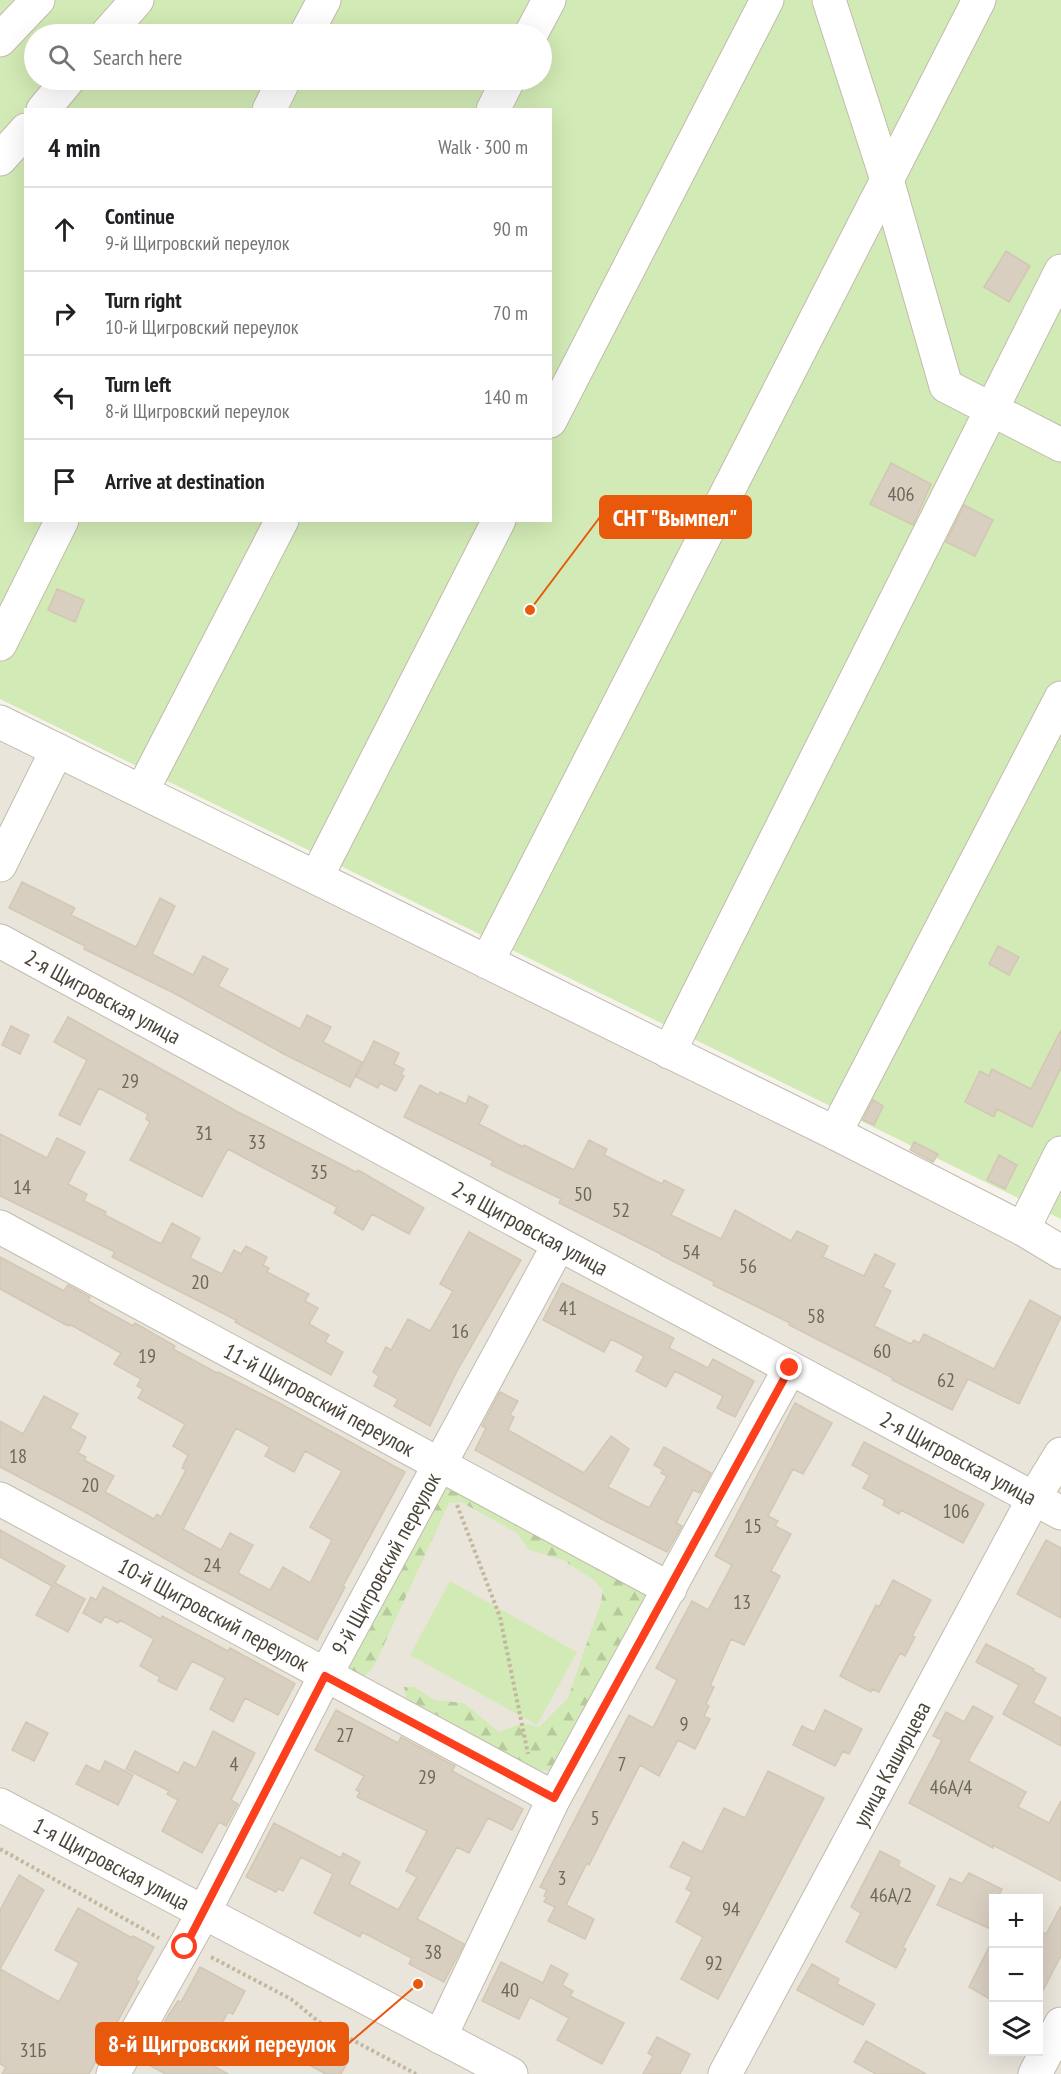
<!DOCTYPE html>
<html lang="en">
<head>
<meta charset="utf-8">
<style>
	body { margin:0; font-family:"PT Sans Narrow",sans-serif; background:#f6f6f6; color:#202124 }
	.controls { position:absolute; right:18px; bottom:18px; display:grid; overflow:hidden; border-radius:0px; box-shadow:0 6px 24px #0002 }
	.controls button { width:54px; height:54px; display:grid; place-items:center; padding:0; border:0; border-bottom:2px solid #e0e0e0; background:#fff; color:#202124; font:30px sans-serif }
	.stop { position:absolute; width:18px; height:18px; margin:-14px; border:4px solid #fc3f1d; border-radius:50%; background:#fff }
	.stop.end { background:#fc3f1d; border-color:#fff; box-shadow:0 2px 6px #0008 }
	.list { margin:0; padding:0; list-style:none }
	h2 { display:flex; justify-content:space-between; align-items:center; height:78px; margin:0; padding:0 24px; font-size:26px }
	h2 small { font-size:20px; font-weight:400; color:#757577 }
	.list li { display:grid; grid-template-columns:39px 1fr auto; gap:18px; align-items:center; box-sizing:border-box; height:84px; padding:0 24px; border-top:2px solid #e0e0e0 }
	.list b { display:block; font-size:22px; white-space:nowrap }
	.list p { margin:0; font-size:20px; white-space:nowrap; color:#757577 }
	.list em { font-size:20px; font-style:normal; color:#757577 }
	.icon { flex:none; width:33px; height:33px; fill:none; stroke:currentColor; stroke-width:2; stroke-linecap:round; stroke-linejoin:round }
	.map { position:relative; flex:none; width:1061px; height:2074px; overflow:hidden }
	.search { position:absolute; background:#fff; box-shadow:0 6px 24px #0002; left:24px; top:24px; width:528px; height:66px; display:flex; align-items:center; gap:15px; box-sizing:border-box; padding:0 21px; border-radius:33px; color:#757577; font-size:22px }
	.panel { position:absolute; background:#fff; box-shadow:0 6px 24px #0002; left:24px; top:108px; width:528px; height:414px; border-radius:0px }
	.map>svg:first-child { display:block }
	.residential { fill:#eae5da; fill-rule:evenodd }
	.green { fill:#d2eab5; fill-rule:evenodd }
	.forest { fill:url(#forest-firs) }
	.building { fill:#d8cfc1; stroke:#d3c7b4; stroke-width:1.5; fill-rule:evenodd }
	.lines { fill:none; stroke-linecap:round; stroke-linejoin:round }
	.minor-casing { stroke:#c2bbae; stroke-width:35 }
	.path { stroke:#c4b79f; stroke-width:4; stroke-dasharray:3 3; stroke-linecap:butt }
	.minor { stroke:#fff; stroke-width:33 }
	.route { stroke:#fc3f1d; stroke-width:8 }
	.labels { text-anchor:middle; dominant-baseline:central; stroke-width:4.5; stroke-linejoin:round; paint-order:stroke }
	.number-label { font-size:20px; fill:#6e675b }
	.street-label { font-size:22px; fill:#4b4439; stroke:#fff }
	.leader { fill:none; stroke:#e8590c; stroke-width:2 }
	.callout-dot { fill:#e8590c; stroke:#fff; stroke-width:2 }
	.callout { fill:#e8590c; stroke:#e8590c; stroke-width:2 }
	.callout-label { font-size:24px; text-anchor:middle; font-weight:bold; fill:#fff }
</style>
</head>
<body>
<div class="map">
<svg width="1061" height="2074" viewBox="0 0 1061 2074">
	<defs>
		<pattern id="forest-firs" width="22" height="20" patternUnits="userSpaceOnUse" patternTransform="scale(1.5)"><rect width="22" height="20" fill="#d2eab5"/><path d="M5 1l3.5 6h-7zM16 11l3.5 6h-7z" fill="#b6ca9c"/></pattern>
	</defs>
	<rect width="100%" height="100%" fill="#f6f3ec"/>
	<path class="residential" d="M0,728L1061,1253V2074H0ZM994,1898H1038V2052H994Z"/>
	<path class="green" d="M0,0H1061V1219L0,699ZM34,34H542V80H34ZM26,110H550V520H26Z
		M450,1581L577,1652L537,1725L410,1655Z"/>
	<path class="forest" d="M440,1482L645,1593L639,1617L551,1771L538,1770L406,1698L404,1687H415L434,1700L464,1703L499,1732L522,1723L539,1727L568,1698L601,1602L603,1590L595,1581L563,1560L529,1550L517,1533L461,1502L449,1503L375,1664L363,1679L345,1668Z"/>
	<path class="building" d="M1006,251L1030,266L1009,302L984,287Z
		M891,463L931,484L913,525L870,504Z
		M964,505L993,520L975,556L946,542Z
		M57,589L84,600L75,622L48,610Z
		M22,882L75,908L71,915L136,947L160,898L175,906L152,954L193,975L203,956L228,969L218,986L300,1029L307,1015L331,1027L323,1042L362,1062L350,1087L284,1054L174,993L84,949L85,946L9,908Z
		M998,946L1019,957L1009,975L989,964Z
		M68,1017L238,1112L356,1172L358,1170L424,1208L409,1234L372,1214L363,1230L334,1213L337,1207L228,1149L202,1197L130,1160L150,1122L146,1119L148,1114L99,1088L80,1125L59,1115L87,1060L54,1042Z
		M11,1026L29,1035L20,1054L2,1045Z
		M1061,1030V1068L1032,1127L997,1109L994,1117L965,1102L980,1071L989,1076L992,1069L1031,1089Z
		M374,1041L399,1053L394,1064L404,1069L401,1074L404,1076L396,1091L380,1083L378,1088L356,1077Z
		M420,1085L439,1095L440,1092L466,1104L469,1096L488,1106L479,1124L523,1147L524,1145L574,1170L589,1140L607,1149L604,1155L662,1184L664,1180L684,1190L671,1215L721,1239L735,1210L791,1241L797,1231L828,1246L823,1257L864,1276L875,1254L895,1264L883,1287L891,1291L874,1326L911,1344L914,1340L919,1343L924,1334L994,1369L1030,1300L1061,1317L1019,1404L968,1379L952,1410L892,1380L893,1378L789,1325L790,1323L713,1285L714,1282L661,1255V1254L559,1203L561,1199L491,1165L493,1161L404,1117Z
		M873,1100L883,1106L874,1125L863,1120Z
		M0,1134L47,1158L57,1138L85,1152L68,1184L87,1194L84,1201L106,1212L105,1215L161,1244L172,1223L200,1238L190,1258L222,1274L234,1250L241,1254L246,1246L267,1257L263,1265L269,1268L267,1272L309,1294L305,1301L318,1308L309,1324L329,1335L325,1342L343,1352L331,1375L235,1322L236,1320L112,1257L115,1252L0,1196Z
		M914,1142L938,1154L933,1162L910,1150Z
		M999,1155L1017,1165L1005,1189L987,1180Z
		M469,1232L521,1260L457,1371L430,1426L394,1406L398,1399L374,1386L379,1376L373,1372L386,1347L391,1350L408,1319L430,1331L453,1291L440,1284Z
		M0,1257L64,1291L68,1285L90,1297L88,1301L133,1326L135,1323L175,1346L173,1349L217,1373L218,1372L281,1404L405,1472L343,1586L345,1587L317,1640L188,1572L87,1513L0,1467V1421L23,1434L44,1396L78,1414L70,1428L86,1437L78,1453L86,1457L84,1460L114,1476L105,1492L154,1519L157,1514L161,1517L186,1470L182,1468L188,1455L173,1446L185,1424L138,1398L143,1389L137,1386L141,1379L114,1364L121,1353L71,1325L70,1326L66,1325L0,1289ZM236,1428L270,1447L265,1456L294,1472L305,1451L342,1471L310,1527L332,1540L310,1583L283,1567L270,1590L238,1573L253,1545L230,1533L221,1550L183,1529Z
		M562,1283L674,1338L669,1348L708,1368L713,1359L754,1381L735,1417L717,1408L723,1396L675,1371L666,1387L636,1371L644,1356L611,1339L604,1352L543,1320Z
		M500,1392L518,1401L510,1415L514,1417L508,1430L584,1473L611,1436L629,1449L608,1487L649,1508L667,1476L661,1473L663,1470L654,1465L664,1447L711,1473L700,1493L693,1490L676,1523L682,1526L667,1552L607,1522L475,1450L486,1428L482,1426Z
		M795,1403L832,1423L803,1474L793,1469L768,1516L778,1521L775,1526L791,1534L771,1571L780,1576L744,1645L731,1639L710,1686L714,1687L706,1704L709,1706L704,1716L710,1719L695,1749L678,1740L659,1776L640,1765L589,1865L587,1863L566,1905L594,1919L585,1939L548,1921L555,1907L544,1902L547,1897L544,1896L547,1890L540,1887L629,1715L653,1728L677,1680L656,1668L692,1601L708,1610L732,1565L715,1556Z
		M864,1442L984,1504L963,1543L901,1510L899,1514L883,1505L885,1500L863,1488L870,1475L852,1465Z
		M0,1530L65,1566L55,1583L85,1599L68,1632L36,1615L52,1586L0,1557Z
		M1046,1540L1061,1548V1618L1017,1594Z
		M893,1580L931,1600L912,1636L915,1637L905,1656L900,1653L879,1692L872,1689L871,1692L840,1676L876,1605L879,1607Z
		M103,1587L161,1619L162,1616L228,1651L230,1648L294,1683L295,1684L278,1715L245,1698L233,1722L210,1709L225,1678L192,1661L176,1690L158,1681L160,1677L140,1666L154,1639L120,1620L118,1623L105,1616L101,1623L83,1613L91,1597L96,1600Z
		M986,1644L1034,1669L1033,1671L1046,1678L1033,1703L1061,1718V1746L1003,1714L1019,1685L976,1662Z
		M973,1706L993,1717L968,1761L1026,1792L1018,1807L1049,1823L1061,1801V1881L993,1845V1848L909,1803L942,1740L933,1736L946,1712L964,1722Z
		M336,1710L398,1743L401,1737L455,1766L452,1771L523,1809L512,1830L488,1818L469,1853L457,1847L417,1919L464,1944L444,1982L409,1964L412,1958L362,1932L360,1937L314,1913L333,1874L301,1857L283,1891L278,1888L276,1892L246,1877L274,1823L341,1858L343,1853L360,1862L349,1884L398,1910L417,1877L406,1871L427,1831L357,1797L360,1792L356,1790L364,1776L315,1750Z
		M825,1710L862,1729L849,1754L843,1751L835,1766L793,1745L802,1726L814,1732Z
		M26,1722L48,1733L34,1761L12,1750Z
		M213,1731L255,1753L231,1800L238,1804L226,1826L219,1822L202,1853L162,1831L178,1800L167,1794L169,1791L126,1769L135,1751L178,1773L184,1762L196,1768Z
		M105,1761L133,1775L118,1805L76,1784L86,1765L100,1772Z
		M768,1771L824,1798L718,1999L681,1979L703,1937L676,1922L692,1892L686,1889L692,1877L670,1867L683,1842L702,1852L724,1808L745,1818Z
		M880,1851L900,1861L898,1866L935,1886L903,1947L906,1949L896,1968L846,1942L861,1913L851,1907Z
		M969,1873L1002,1889L997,1899H993V1930L937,1905L950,1878L962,1884Z
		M19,1875L44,1890L0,1969L59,2002L79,1963L55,1950L78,1908L132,1938L133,1936L154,1947L136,1980L139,1982L89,2074H2L6,2067L0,2064V1910Z
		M1061,1906V1956L1038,2000V1930L1046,1934Z
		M993,1939V2001L969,1987Z
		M501,1962L543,1983L551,1965L568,1974L562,1985L573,1991L570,1996L624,2023L602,2064L557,2040L569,2018L530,1997L519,2019L482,2001Z
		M812,1964L839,1979L837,1984L875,2004L863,2025L797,1990Z
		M200,1967L245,1991L233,2014L228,2012L203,2060L228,2074H166L143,2062L168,2016L178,2001L181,2002Z
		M307,2028L348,2050L343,2059L348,2061L341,2074H326L292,2056Z
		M657,2037L690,2054L680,2074H643L653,2056L648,2053Z
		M866,2041L926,2074H876L854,2062Z"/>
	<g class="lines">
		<defs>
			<g id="minor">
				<path d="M829,0L887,180L946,386L1061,445"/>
				<path d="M107,34L137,0"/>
				<path d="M306,34L324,0"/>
				<path d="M531,34L549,0"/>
				<path d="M0,40L38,0"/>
				<path d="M43,110L68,80"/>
				<path d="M269,110L284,80"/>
				<path d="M493,110L508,80"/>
				<path d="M0,159L26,130"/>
				<path d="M550,421L767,0"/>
				<path d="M0,644L62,520"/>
				<path d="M0,722L835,1133L1023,1229L1061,1252"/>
				<path d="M142,791L282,520"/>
				<path d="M0,865L57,750"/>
				<path d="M317,876L499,520"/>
				<path id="s1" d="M0,941L559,1244L1061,1513"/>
				<path d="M487,962L979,0"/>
				<path d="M669,1052L1061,271"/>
				<path d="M835,1133L1061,698"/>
				<path id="s2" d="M0,1227L670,1589"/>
				<path d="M1023,1229L1061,1153"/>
				<path id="s3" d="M0,1499L554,1798"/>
				<path id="s4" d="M0,1805L511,2074"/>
				<path d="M440,2037L554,1798L790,1368"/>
				<path id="s5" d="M113,2074L204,1912L325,1676L559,1244"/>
				<path id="s6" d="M725,2074L1034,1498L1061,1454"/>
				<path d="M1035,2074L1061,2024"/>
			</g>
		</defs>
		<use href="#minor" class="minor-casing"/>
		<path class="path" d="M457,1505L500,1617L528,1754
			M0,1849L159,1938
			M211,1957L291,1999L319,2022L416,2074"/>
		<use href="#minor" class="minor"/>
	</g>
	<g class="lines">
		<path class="route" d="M185,1947L325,1676L554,1798L790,1368"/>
	</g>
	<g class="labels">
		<g class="number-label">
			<text x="901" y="494">406</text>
			<text x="130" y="1081">29</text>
			<text x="204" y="1133">31</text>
			<text x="257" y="1142">33</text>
			<text x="319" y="1172">35</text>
			<text x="22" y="1187">14</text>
			<text x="583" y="1194">50</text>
			<text x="621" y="1210">52</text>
			<text x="691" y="1252">54</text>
			<text x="748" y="1266">56</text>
			<text x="200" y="1282">20</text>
			<text x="568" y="1308">41</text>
			<text x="816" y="1316">58</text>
			<text x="460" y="1331">16</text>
			<text x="882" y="1351">60</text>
			<text x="147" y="1356">19</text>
			<text x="946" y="1380">62</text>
			<text x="18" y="1456">18</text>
			<text x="90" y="1485">20</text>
			<text x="956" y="1511">106</text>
			<text x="753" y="1526">15</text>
			<text x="212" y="1565">24</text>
			<text x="742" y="1602">13</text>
			<text x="684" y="1724">9</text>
			<text x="345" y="1735">27</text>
			<text x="234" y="1764">4</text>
			<text x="622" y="1764">7</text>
			<text x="427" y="1777">29</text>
			<text x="951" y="1787">46А/4</text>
			<text x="595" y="1818">5</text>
			<text x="562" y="1878">3</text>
			<text x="891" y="1895">46А/2</text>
			<text x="731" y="1909">94</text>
			<text x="433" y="1952">38</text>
			<text x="714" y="1963">92</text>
			<text x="510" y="1990">40</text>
			<text x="33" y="2050">31Б</text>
		</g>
		<g class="street-label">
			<text stroke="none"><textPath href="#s1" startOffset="117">2-я Щигровская улица</textPath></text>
			<text stroke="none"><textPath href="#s1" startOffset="603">2-я Щигровская улица</textPath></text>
			<text stroke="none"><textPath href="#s2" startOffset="363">11-й Щигровский переулок</textPath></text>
			<text stroke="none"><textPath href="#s1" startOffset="1089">2-я Щигровская улица</textPath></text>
			<text stroke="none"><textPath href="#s5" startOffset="579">9-й Щигровский переулок</textPath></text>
			<text stroke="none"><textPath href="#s3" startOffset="243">10-й Щигровский переулок</textPath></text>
			<text stroke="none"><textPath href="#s6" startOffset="352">улица Каширцева</textPath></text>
			<text stroke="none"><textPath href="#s4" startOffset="126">1-я Щигровская улица</textPath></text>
		</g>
	</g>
	<path class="leader" d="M530 610L600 517M418 1984L348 2044"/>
	<g class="callout-dot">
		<circle cx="530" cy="610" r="6"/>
		<circle cx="418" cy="1984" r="6"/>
	</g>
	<g class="callout">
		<rect x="600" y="496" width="151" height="42" rx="6"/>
		<rect x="96" y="2023" width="252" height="42" rx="6"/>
	</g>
	<g class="callout-label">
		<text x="675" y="526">СНТ "Вымпел"</text>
		<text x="222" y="2052">8-й Щигровский переулок</text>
	</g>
</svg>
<div class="controls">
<button>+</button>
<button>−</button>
<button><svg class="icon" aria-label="layers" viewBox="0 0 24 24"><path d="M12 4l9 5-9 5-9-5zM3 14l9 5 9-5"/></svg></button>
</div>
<div class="stop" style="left:185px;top:1947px"></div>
<div class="stop end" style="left:790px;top:1368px"></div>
<div class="search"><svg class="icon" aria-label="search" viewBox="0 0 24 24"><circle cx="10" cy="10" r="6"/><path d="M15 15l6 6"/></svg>Search here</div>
<section class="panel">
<h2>4 min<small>Walk · 300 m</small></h2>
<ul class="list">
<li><svg class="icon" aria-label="ahead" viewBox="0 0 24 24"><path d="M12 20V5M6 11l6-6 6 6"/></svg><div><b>Continue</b><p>9-й Щигровский переулок</p></div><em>90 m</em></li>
<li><svg class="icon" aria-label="right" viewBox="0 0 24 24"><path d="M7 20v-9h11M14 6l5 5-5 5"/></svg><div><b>Turn right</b><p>10-й Щигровский переулок</p></div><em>70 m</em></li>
<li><svg class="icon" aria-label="left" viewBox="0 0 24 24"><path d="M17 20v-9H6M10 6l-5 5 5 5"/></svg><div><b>Turn left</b><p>8-й Щигровский переулок</p></div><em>140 m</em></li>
<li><svg class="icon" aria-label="arrive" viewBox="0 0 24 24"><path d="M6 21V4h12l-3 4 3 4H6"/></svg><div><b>Arrive at destination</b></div></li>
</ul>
</section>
</div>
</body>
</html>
